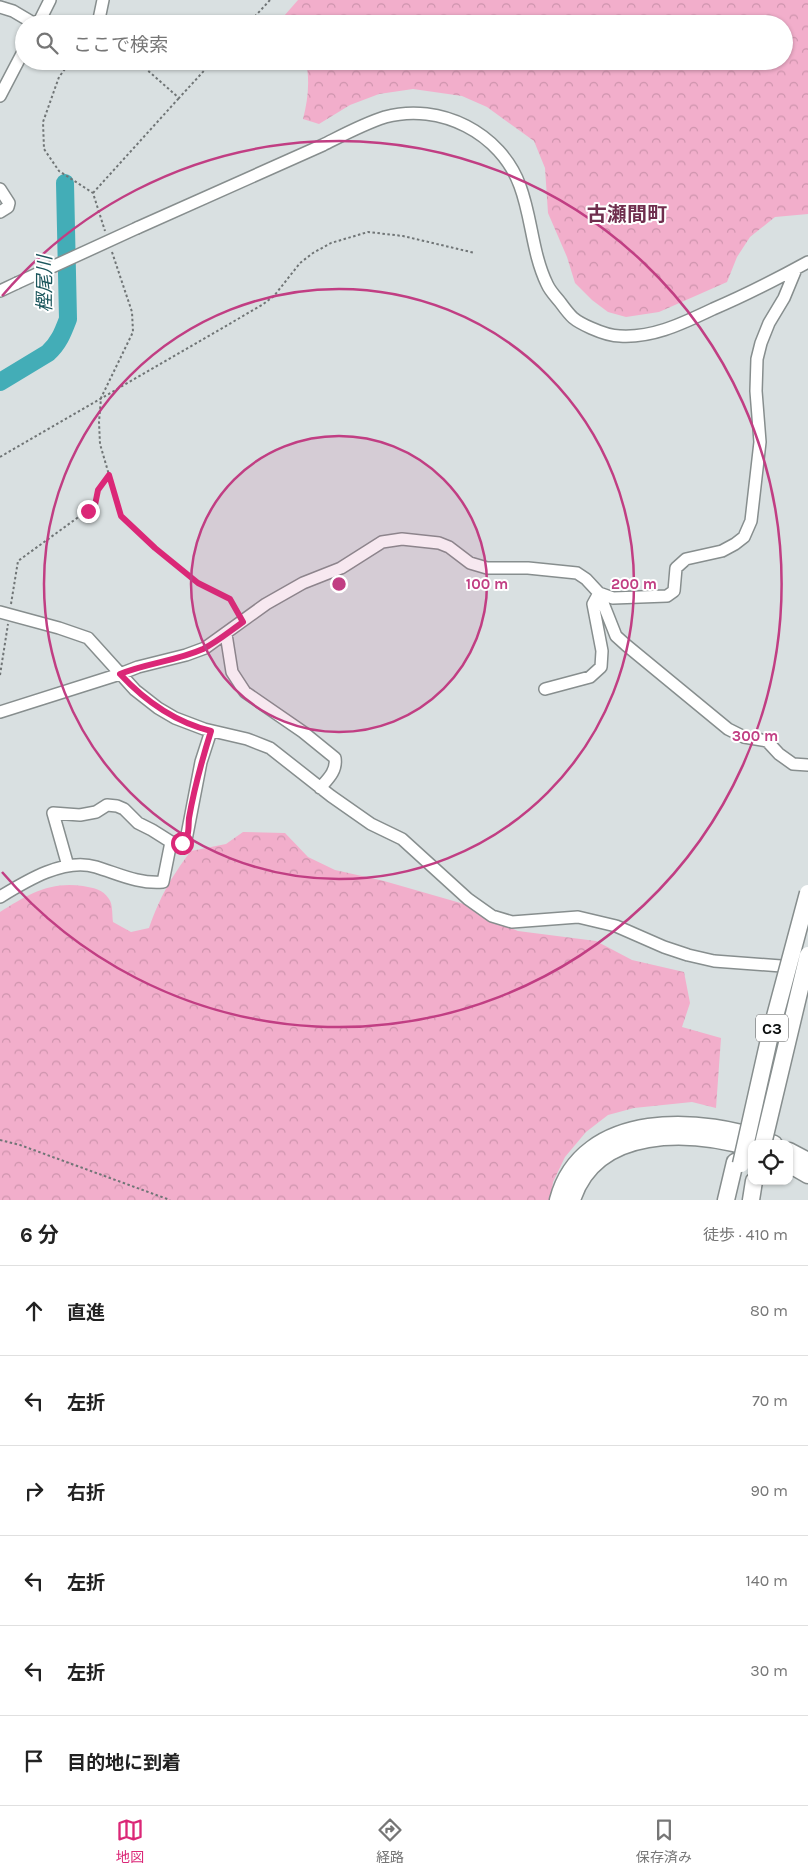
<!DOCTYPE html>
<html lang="ja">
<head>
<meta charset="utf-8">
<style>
	body { margin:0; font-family:Karla,"Noto Sans JP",sans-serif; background:#f2f2f2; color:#222 }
	.controls { position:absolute; right:15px; bottom:15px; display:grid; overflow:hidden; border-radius:10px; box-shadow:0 1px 4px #0004 }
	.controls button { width:45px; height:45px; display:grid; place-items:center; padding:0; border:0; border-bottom:1px solid #e0e0e0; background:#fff; color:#222; font:25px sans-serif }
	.stop { position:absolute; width:15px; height:15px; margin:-11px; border:4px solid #db2777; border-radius:50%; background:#fff }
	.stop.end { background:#db2777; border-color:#fff; box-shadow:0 1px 5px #0008 }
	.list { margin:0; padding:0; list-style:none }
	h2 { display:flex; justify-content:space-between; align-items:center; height:65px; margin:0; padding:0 20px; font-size:21px }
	h2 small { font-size:16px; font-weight:400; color:#767676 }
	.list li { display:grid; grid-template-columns:32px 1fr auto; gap:15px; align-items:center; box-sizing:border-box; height:90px; padding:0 20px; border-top:1px solid #e0e0e0 }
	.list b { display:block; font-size:19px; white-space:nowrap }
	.list em { font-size:16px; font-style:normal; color:#767676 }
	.icon { flex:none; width:28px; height:28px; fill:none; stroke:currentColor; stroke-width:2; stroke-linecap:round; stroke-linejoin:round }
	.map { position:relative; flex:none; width:808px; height:1200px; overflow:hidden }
	.search { position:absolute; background:#fff; box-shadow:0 1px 4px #0004; left:15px; right:15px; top:15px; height:55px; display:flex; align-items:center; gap:12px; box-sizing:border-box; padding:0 18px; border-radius:28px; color:#767676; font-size:19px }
	.sheet { height:605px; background:#fff }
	nav { display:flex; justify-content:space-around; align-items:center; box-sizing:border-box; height:70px; border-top:1px solid #e0e0e0; background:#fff; font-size:14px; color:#767676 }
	nav a { display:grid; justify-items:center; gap:2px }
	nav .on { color:#db2777 }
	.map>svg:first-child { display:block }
	.forest { fill:url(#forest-crowns) }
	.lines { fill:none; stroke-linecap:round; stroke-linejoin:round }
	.river { stroke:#43adb7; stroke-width:18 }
	.minor-casing { stroke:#878e8e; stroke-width:14 }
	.highway-casing { stroke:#878e8e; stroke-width:19 }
	.path { stroke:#707576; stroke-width:2; stroke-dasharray:2.5 2.5; stroke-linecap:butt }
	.minor { stroke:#fff; stroke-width:11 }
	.highway { stroke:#fff; stroke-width:16 }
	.minor-bridge-casing { stroke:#878e8e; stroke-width:14; stroke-linecap:butt }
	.highway-bridge-casing { stroke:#878e8e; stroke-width:19; stroke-linecap:butt }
	.minor-bridge { stroke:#fff; stroke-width:11 }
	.highway-bridge { stroke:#fff; stroke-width:16 }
	.route { stroke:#db2777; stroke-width:6 }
	.ring { fill:none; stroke:#c13e83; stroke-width:2.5 }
	.labels { text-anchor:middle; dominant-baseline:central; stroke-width:4; stroke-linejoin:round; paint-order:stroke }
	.shield { fill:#fff; stroke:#555757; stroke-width:1 }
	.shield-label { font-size:16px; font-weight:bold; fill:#0c0f0f }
	.water-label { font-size:19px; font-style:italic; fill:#1b565c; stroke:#fff }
	.quarter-label { font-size:20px; font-weight:bold; fill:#6f2e4e; stroke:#fff }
	.centre { fill:#c13e83; stroke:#fff; stroke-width:2.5 }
	.ring-label { font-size:15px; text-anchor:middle; font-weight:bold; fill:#c13e83; stroke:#fff; stroke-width:4; stroke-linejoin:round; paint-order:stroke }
</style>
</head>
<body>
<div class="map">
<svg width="808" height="1200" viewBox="0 0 808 1200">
	<defs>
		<pattern id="forest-crowns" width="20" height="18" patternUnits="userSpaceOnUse" patternTransform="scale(1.25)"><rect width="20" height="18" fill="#f2aecb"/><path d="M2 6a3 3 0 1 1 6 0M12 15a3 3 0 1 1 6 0" fill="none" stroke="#ce94ad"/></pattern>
	</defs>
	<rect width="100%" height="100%" fill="#d9e0e1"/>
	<path class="forest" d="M298,0H808V214L775,217L750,237L737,257L727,282L659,312L626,317L608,312L592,300L575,283L567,257L548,213L545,168L534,141L487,107L462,96L413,89L379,94L350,105L319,124L303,119C308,100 310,81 306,61H784V24H277Z
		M243,832L285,833L308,857L335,870L384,881L464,904L490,920L518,931L596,941L632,960L684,972L690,1003L682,1027L721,1038L716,1108L692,1102L634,1108L608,1115L586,1132L565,1157L553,1182L551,1200H0V912C27,895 49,881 83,886C93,888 103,889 109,899C113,904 112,916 113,922L131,932L149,928C160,897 171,877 191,851L226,844Z"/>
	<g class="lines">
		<path class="river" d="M0,382L48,353C59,343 63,332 68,319L65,183"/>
		<defs>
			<path id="minor" d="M0,7L13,11L35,24
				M38,24L50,0
				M98,24L103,0
				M0,96L24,50
				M0,189L9,203L8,207L0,212
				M137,228L323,145C343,135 363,124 385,117C440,102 501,133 520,186C532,218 532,253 547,284C550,291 556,297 560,302C571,317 573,320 591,328C600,332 610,336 620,336C654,338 683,323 713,309C746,295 777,279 808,262
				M0,291L17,283
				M599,593L613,598L667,596L674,591L676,568L686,559L722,551L735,544L744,537L751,521L760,442L756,391L757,359L761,343L769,323L784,298L796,269
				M0,612L59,628L88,638L135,690L158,708L175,718L204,729L247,739L270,748L331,796L371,824L402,839L468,899L492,916L512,922L578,917L616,926L664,947L688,955L714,961L794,967
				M226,634L232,672L245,692L303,732L335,758C337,771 328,779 320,788
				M545,689L590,677L601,667L602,651L593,604L599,593
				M0,712L120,674L138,667L186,655L205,648L266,604L303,583L341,568L382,542L402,539L439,543L449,547L470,563L487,568H528L577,573L586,579L599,593L616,636L626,645L728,729L744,737L767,741L779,754L793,764L808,765
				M68,866L53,813L80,815L96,812L107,805L117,806L124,809L138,823L152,830L171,842L182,843L186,840L201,762L211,731
				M0,897C26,881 65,857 96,867C119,874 138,884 163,882L171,842"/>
			<path id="highway" d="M789,1151L808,1161
				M789,1164L808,1175
				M558,1200C582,1109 704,1115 774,1144
				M572,1200C596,1125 690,1130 752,1148
				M726,1200L735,1162
				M751,1200L754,1181"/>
		</defs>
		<use href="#minor" class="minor-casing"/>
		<use href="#highway" class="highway-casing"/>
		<path class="path" d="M248,24L270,0
			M71,61L59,77L43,122L44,149L59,171L93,193L105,231
			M137,61L179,98L213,61
			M93,193L179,98
			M112,252L132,312L133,332L101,398L99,422L100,444L121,516L155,548L198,583L230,599L237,611
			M0,457L262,305L274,296L300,263L313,253L331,243L368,232L403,236L475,253
			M11,604L18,561L95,505L98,490L109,475
			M0,675L8,624
			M0,1140L20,1145L170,1200"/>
		<use href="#minor" class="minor"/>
		<use href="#highway" class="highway"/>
		<defs>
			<path id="minor-bridge" d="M17,283L137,228"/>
			<path id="highway-bridge" d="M763,1144L808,955
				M741,1164L770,1035L808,893"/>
		</defs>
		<use href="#minor-bridge" class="minor-bridge-casing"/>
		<use href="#highway-bridge" class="highway-bridge-casing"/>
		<use href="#minor-bridge" class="minor-bridge"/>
		<use href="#highway-bridge" class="highway-bridge"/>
	</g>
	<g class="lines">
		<path class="route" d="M88,511L95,505L98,490L109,475L121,516L155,548L198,583L230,599L243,622C230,631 217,642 203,649C176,661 147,663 120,674C145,701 175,722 211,731C202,760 194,789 189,818C188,828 190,837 182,843"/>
	</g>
	<circle cx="339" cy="584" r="148" fill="#c13e83" fill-opacity=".12"/>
	<g class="ring">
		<circle cx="339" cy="584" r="148"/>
		<circle cx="339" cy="584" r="295"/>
		<path d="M2 296A443 443 0 1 1 2 872"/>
	</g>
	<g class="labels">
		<rect class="shield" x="756" y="1014.5" width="32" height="27" rx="4"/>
		<g class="shield-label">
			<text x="772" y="1028">C3</text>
		</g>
		<g class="water-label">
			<text transform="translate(45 284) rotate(-90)">樫尾川</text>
		</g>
		<g class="quarter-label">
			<text x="627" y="214">古瀬間町</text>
		</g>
	</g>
	<circle cx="339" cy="584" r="8" class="centre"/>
	<g class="ring-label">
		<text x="487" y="589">100 m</text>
		<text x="634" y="589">200 m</text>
		<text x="755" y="741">300 m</text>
	</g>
</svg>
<div class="controls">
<button><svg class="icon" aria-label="locate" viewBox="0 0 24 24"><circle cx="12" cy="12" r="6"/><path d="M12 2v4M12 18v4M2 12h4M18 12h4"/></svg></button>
</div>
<div class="stop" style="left:182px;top:843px"></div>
<div class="stop end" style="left:88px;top:511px"></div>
<div class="search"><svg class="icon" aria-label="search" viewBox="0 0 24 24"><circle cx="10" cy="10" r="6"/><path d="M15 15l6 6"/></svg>ここで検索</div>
</div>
<section class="sheet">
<h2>6 分<small>徒歩 · 410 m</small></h2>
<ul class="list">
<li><svg class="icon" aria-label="ahead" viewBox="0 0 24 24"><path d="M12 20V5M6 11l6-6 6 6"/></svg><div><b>直進</b></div><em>80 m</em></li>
<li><svg class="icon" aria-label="left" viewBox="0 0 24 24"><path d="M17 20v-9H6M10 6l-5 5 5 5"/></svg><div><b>左折</b></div><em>70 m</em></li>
<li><svg class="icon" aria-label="right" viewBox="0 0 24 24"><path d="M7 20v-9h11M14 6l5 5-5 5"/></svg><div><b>右折</b></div><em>90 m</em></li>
<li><svg class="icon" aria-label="left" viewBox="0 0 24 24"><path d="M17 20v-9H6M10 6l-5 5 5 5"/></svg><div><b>左折</b></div><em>140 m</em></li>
<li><svg class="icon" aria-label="left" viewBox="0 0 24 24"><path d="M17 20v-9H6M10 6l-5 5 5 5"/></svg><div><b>左折</b></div><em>30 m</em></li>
<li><svg class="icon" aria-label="arrive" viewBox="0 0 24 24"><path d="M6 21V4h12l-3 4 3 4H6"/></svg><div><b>目的地に到着</b></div></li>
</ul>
</section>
<nav>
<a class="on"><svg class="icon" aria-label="map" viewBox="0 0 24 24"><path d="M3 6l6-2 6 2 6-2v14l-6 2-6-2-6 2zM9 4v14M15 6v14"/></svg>地図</a>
<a><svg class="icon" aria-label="directions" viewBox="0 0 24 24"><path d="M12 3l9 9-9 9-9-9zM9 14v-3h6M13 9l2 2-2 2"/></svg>経路</a>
<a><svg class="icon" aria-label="saved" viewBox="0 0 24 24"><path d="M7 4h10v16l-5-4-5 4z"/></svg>保存済み</a>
</nav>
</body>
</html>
